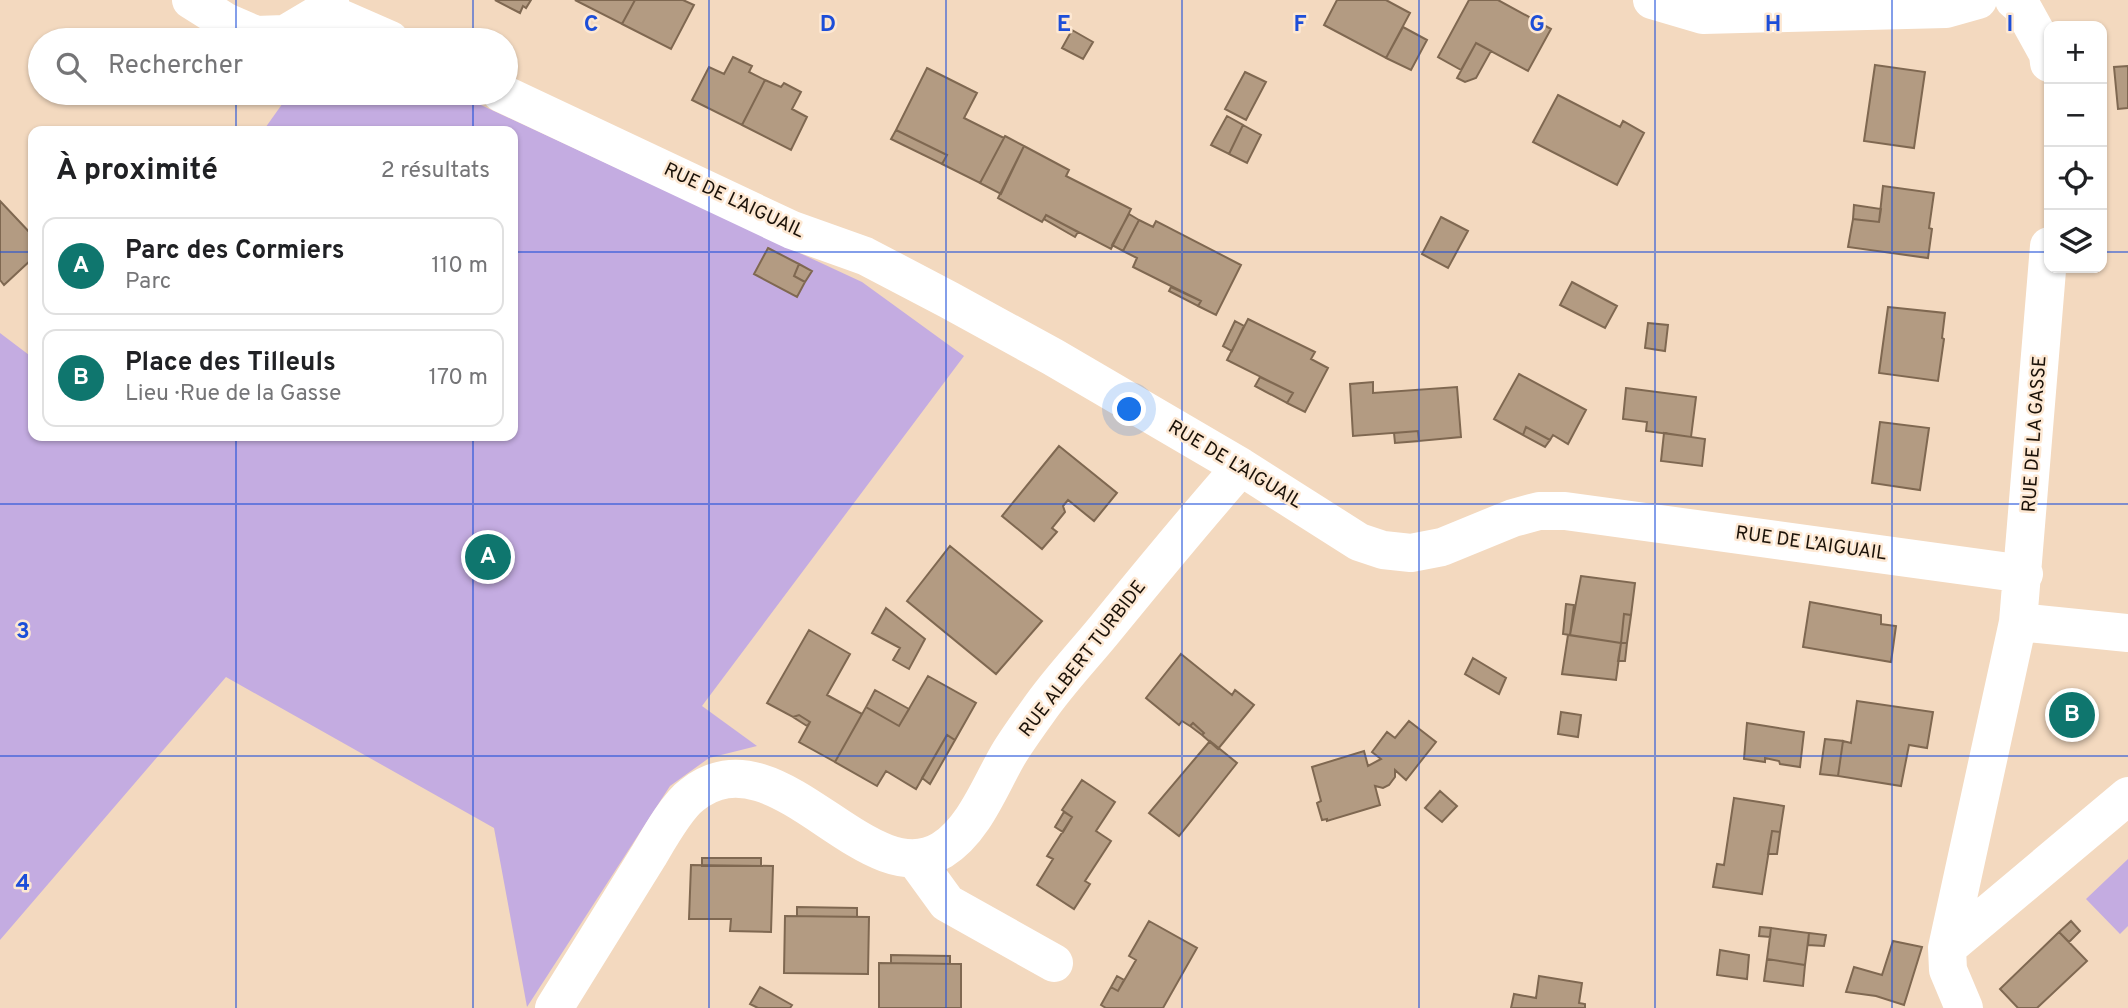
<!DOCTYPE html>
<html lang="fr">
<head>
<meta charset="utf-8">
<style>
	body { margin:0; font-family:Overpass,sans-serif; background:#f2f2f2; color:#202124 }
	.controls { position:absolute; right:21px; top:21px; display:grid; overflow:hidden; border-radius:14px; box-shadow:0 2px 5px #0004 }
	.controls button { width:63px; height:63px; display:grid; place-items:center; padding:0; border:0; border-bottom:2px solid #e0e0e0; background:#fff; color:#202124; font:35px sans-serif }
	.you { position:absolute; left:1130px; top:410px; width:24px; height:24px; margin:-18px; border:5px solid #fff; border-radius:50%; background:#1a73e8; box-shadow:0 0 0 10px #1a73e833 }
	.badge { display:grid; place-items:center; width:46px; height:46px; border-radius:50%; background:#0f766e; color:#fff; font-size:23px; font-weight:700 }
	.pin { position:absolute; translate:-50% -50%; border:4px solid #fff; box-shadow:0 2px 7px #0006 }
	.list { margin:0; padding:0; list-style:none }
	h2 { display:flex; justify-content:space-between; align-items:center; height:91px; margin:0; padding:0 28px; font-size:30px }
	h2 small { font-size:23px; font-weight:400; color:#757577 }
	.list li { display:grid; grid-template-columns:46px 1fr auto; gap:21px; align-items:center; box-sizing:border-box; height:98px; margin:0 14px 14px; padding:0 14px; border:2px solid #e0e0e0; border-radius:14px }
	.list b { display:block; font-size:26px; white-space:nowrap }
	.list p { margin:0; font-size:23px; white-space:nowrap; color:#757577 }
	.list em { font-size:23px; font-style:normal; color:#757577 }
	.icon { flex:none; width:38px; height:38px; fill:none; stroke:currentColor; stroke-width:2; stroke-linecap:round; stroke-linejoin:round }
	.map { position:relative; flex:none; width:2128px; height:1008px; overflow:hidden }
	.search { position:absolute; background:#fff; box-shadow:0 2px 5px #0004; left:28px; top:28px; width:490px; height:77px; display:flex; align-items:center; gap:18px; box-sizing:border-box; padding:0 24px; border-radius:38px; color:#757577; font-size:26px }
	.panel { position:absolute; background:#fff; box-shadow:0 2px 5px #0004; left:28px; top:126px; width:490px; height:315px; border-radius:14px }
	.map>svg:first-child { display:block }
	.green { fill:#c4ace1 }
	.building { fill:#b39b82; stroke:#7f6851; stroke-width:2 }
	.lines { fill:none; stroke-linecap:round; stroke-linejoin:round }
	.minor { stroke:#fff; stroke-width:38 }
	.grid { fill:none; stroke:#1d4ed8; stroke-width:2; stroke-opacity:0.55 }
	.labels { text-anchor:middle; dominant-baseline:central; stroke-width:5; stroke-linejoin:round; paint-order:stroke }
	.street-label { font-size:19px; fill:#1a1108; stroke:#fde8d3 }
	.grid-label { font-size:23px; text-anchor:middle; font-weight:bold; fill:#1d4ed8; stroke:#fde8d3; stroke-width:5; stroke-linejoin:round; paint-order:stroke }
</style>
</head>
<body>
<div class="map">
<svg width="2128" height="1008" viewBox="0 0 2128 1008">
	<rect width="100%" height="100%" fill="#f3d9bf"/>
	<path class="green" d="M290,93H455L862,282L964,356L702,706L757,746L709,758L670,786L527,1007L494,828L226,677L0,940V333L33,358V436H513V131H263Z
		M2128,859V926L2120,934L2086,899Z"/>
	<path class="building" d="M495,0H531L526,8L523,6L520,13Z
		M575,0H635L622,24Z
		M635,0H683L694,5L671,49L622,24Z
		M1337,0H1386L1410,13L1386,58L1324,25Z
		M1469,0H1498L1551,29L1528,71L1476,43L1461,70L1438,57Z
		M1403,27L1427,40L1411,70L1386,58Z
		M1072,30L1093,42L1083,59L1062,48Z
		M1476,43L1491,51L1476,78L1465,82L1457,78Z
		M733,57L752,66L749,72L765,80L742,125L692,100L709,67L724,74Z
		M1875,65L1925,72L1914,148L1864,141Z
		M2128,66V108L2118,109L2114,67Z
		M927,68L977,93L964,118L1004,138L980,183L942,164L947,155L896,130Z
		M1245,72L1266,82L1246,120L1225,109Z
		M765,80L781,87L784,83L801,92L792,109L807,117L791,150L742,125Z
		M1558,95L1620,127L1623,121L1644,133L1617,185L1533,142Z
		M1227,116L1243,125L1229,154L1211,145Z
		M1243,125L1261,135L1247,163L1229,154Z
		M896,130L947,155L942,164L891,139Z
		M1005,136L1024,146L1001,194L980,183Z
		M1024,146L1069,170L1066,176L1131,209L1111,249L1046,215L1042,222L998,198Z
		M1883,186L1934,193L1929,228L1932,229L1928,258L1848,247L1853,219L1879,222Z
		M0,201L33,236V258L4,285L0,280Z
		M1854,205L1881,209L1879,222L1853,219Z
		M1129,214L1139,220L1123,251L1112,245Z
		M1046,215L1078,232L1075,237L1044,219Z
		M1441,217L1468,231L1448,268L1422,254Z
		M1139,220L1153,227L1156,221L1241,265L1216,315L1198,306L1201,301L1133,267L1137,258L1123,251Z
		M768,248L799,264L794,276L805,282L797,297L754,274Z
		M799,264L812,271L805,282L794,276Z
		M1572,282L1617,306L1605,328L1560,305Z
		M1171,287L1201,301L1198,306L1169,291Z
		M1888,307L1945,313L1942,338L1944,339L1938,381L1879,373Z
		M1248,319L1315,352L1311,359L1328,368L1305,412L1287,403L1293,393L1227,360Z
		M1235,321L1244,326L1232,351L1223,346Z
		M1648,323L1668,325L1665,351L1645,348Z
		M1519,374L1586,410L1568,444L1553,435L1550,440L1526,427L1523,435L1494,419Z
		M1260,377L1293,393L1287,403L1255,386Z
		M1373,382V393L1457,387L1461,437L1419,441L1418,431L1353,436L1350,384Z
		M1626,388L1696,397L1691,437L1646,431L1647,422L1623,419Z
		M1880,422L1929,428L1920,490L1872,483Z
		M1526,427L1550,440L1545,447L1523,435Z
		M1418,431L1419,441L1395,443L1394,433Z
		M1664,433L1705,439L1702,466L1661,461Z
		M1059,446L1117,493L1094,521L1068,500L1063,506L1065,512L1052,528L1057,532L1042,549L1002,516Z
		M950,546L1042,621L996,674L907,601Z
		M1581,576L1635,583L1631,615L1624,614L1621,643L1570,635Z
		M1810,602L1881,615V624L1896,626L1891,662L1803,647Z
		M1566,604L1574,605L1570,635L1563,634Z
		M886,608L925,639L909,669L893,660L900,648L872,633Z
		M1624,614L1631,615L1627,643H1621Z
		M809,630L850,654L827,695L862,714L835,762L799,742L810,722L799,715L793,717L767,703Z
		M1568,635L1621,643L1616,680L1562,674Z
		M1621,643H1627L1625,661H1618Z
		M1181,654L1232,695L1235,690L1254,705L1218,749L1202,735L1204,733L1193,723L1190,726L1182,721L1179,725L1146,698Z
		M1473,658L1506,678L1499,694L1465,674Z
		M928,676L976,703L955,740L947,735L916,789L886,771L877,786L835,762L866,707L899,726Z
		M875,690L909,709L899,726L866,707Z
		M1857,701L1933,712L1927,748L1909,745L1901,786L1838,776L1843,741L1851,743Z
		M1561,712L1581,715L1578,737L1558,734Z
		M799,715L810,722L807,726L793,717Z
		M1409,721L1436,742L1406,780L1395,770V777L1389,785L1383,788L1375,786L1380,805L1327,821V819L1322,820L1317,803L1321,801L1312,767L1364,751L1368,766L1381,759L1372,752L1387,732L1395,738Z
		M1193,723L1204,733L1202,735L1190,726Z
		M1747,723L1804,732L1800,767L1780,764L1779,761L1765,758V762L1744,759Z
		M947,735L955,740L930,784L922,778Z
		M1825,739L1843,741L1838,776L1820,774Z
		M1210,741L1237,763L1179,836L1149,813Z
		M1082,780L1115,802L1096,831L1111,841L1085,881L1090,884L1074,909L1037,885L1053,859L1047,856L1072,817L1062,810Z
		M1440,791L1457,806L1442,822L1425,808Z
		M1734,798L1784,806L1780,832L1772,831L1762,894L1713,887L1717,864L1724,865Z
		M1064,812L1072,817L1063,832L1055,827Z
		M1772,831L1780,832L1777,854H1768Z
		M702,858H761V866H702Z
		M691,865L773,866L771,932L730,931L731,919H689Z
		M797,907L857,908V917L797,916Z
		M785,916L869,917L868,974L784,973Z
		M1149,921L1197,948L1163,1008H1106L1101,1005L1111,987L1118,991L1136,960L1129,956Z
		M2071,921L2080,931L2069,942L2059,932Z
		M1760,927L1771,928L1770,937L1759,936Z
		M1771,928L1809,933L1805,965L1767,959Z
		M2059,932L2087,961L2037,1008H2018L2000,989Z
		M1809,933L1826,935L1824,946L1808,945Z
		M1893,941L1922,947L1904,1005L1876,996L1846,992L1854,967L1882,975Z
		M1720,950L1749,955L1747,979L1717,975Z
		M891,955L950,956V964L891,963Z
		M1767,959L1805,965L1803,986L1764,981Z
		M879,963L961,964V1008H879Z
		M1117,976L1124,980L1118,991L1111,987Z
		M1539,976L1582,983L1579,1003L1585,1004V1008H1511L1514,994L1536,998Z
		M760,987L792,1005L790,1008H758L750,1004Z"/>
	<g class="lines">
		<path class="minor" d="M191,0L226,22L256,35L285,34L324,11L330,0
			M1652,0L1703,15L1946,9L1978,0
			M2014,0L2022,7L2048,54L2049,63
			M324,11L390,40
			M501,93L792,230L865,256L949,300L1053,357L1241,467L1359,542L1383,550L1411,553L1442,547L1513,518L1539,511H1565L2024,574
			M2018,622L2128,633
			M915,859L947,903L1054,963
			M1947,948L2128,796
			M554,1008C586,957 617,906 649,855C659,838 677,806 692,795C777,727 865,897 942,850C974,830 990,786 1008,755C1017,740 1028,725 1038,711C1058,682 1083,656 1105,629C1150,574 1194,520 1241,467
			M1964,1008L1948,970L1947,948L2018,622L2049,246"/>
	</g>
	<path class="grid" d="M236,0V40M473,0V40M709,0V1008M946,0V1008M1182,0V1008M1419,0V1008M1655,0V1008M1892,0V1008M236,93V131M473,93V131M0,252H33M513,252H2049M2102,252H2128M236,436V1008M473,436V1008M0,504H2128M0,756H2128"/>
	<g class="labels">
		<g class="street-label">
			<text transform="translate(734 201) rotate(25)">RUE DE L’AIGUAIL</text>
			<text transform="translate(2035 434) rotate(-86)">RUE DE LA GASSE</text>
			<text transform="translate(1235 465) rotate(31)">RUE DE L’AIGUAIL</text>
			<text transform="translate(1811 544) rotate(8)">RUE DE L’AIGUAIL</text>
			<text transform="translate(1083 659) rotate(-52)">RUE ALBERT TURBIDE</text>
		</g>
	</g>
	<g class="grid-label">
		<text x="591" y="31">C</text>
		<text x="828" y="31">D</text>
		<text x="1064" y="31">E</text>
		<text x="1300" y="31">F</text>
		<text x="1537" y="31">G</text>
		<text x="1773" y="31">H</text>
		<text x="2010" y="31">I</text>
		<text x="23" y="638">3</text>
		<text x="23" y="890">4</text>
	</g>
</svg>
<div class="controls">
<button>+</button>
<button>−</button>
<button><svg class="icon" aria-label="locate" viewBox="0 0 24 24"><circle cx="12" cy="12" r="6"/><path d="M12 2v4M12 18v4M2 12h4M18 12h4"/></svg></button>
<button><svg class="icon" aria-label="layers" viewBox="0 0 24 24"><path d="M12 4l9 5-9 5-9-5zM3 14l9 5 9-5"/></svg></button>
</div>
<div class="you"></div>
<div class="pin badge" style="left:488px;top:557px">A</div>
<div class="pin badge" style="left:2072px;top:715px">B</div>
<div class="search"><svg class="icon" aria-label="search" viewBox="0 0 24 24"><circle cx="10" cy="10" r="6"/><path d="M15 15l6 6"/></svg>Rechercher</div>
<section class="panel">
<h2>À proximité<small>2 résultats</small></h2>
<ul class="list">
<li><span class="badge">A</span><div><b>Parc des Cormiers</b><p>Parc</p></div><em>110 m</em></li>
<li><span class="badge">B</span><div><b>Place des Tilleuls</b><p>Lieu · Rue de la Gasse</p></div><em>170 m</em></li>
</ul>
</section>
</div>
</body>
</html>
